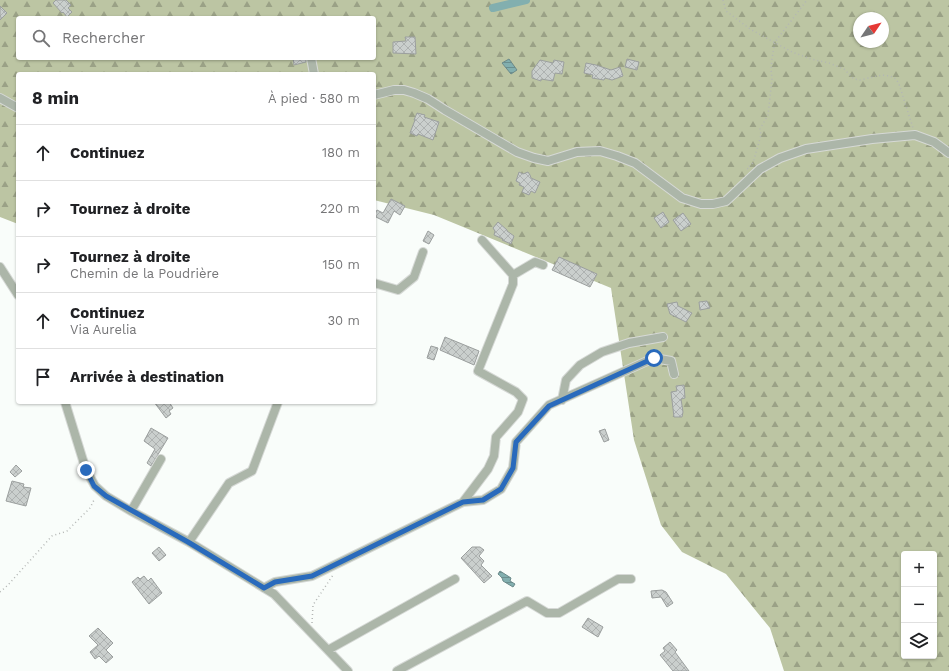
<!DOCTYPE html>
<html lang="fr">
<head>
<meta charset="utf-8">
<style>
	body { margin:0; font-family:"Work Sans",sans-serif; background:#f2f2f2; color:#202124 }
	.controls { position:absolute; right:12px; bottom:12px; display:grid; overflow:hidden; border-radius:4px; box-shadow:0 1px 3px #0004 }
	.controls button { width:36px; height:36px; display:grid; place-items:center; padding:0; border:0; border-bottom:1px solid #e0e0e0; background:#fff; color:#202124; font:20px sans-serif }
	.compass { position:absolute; left:853px; top:12px; width:36px; height:36px; border-radius:50%; background:#fff; box-shadow:0 1px 3px #0004; rotate:55deg }
	.stop { position:absolute; width:12px; height:12px; margin:-9px; border:3px solid #296abc; border-radius:50%; background:#fff }
	.stop.end { background:#296abc; border-color:#fff; box-shadow:0 1px 4px #0008 }
	.list { margin:0; padding:0; list-style:none }
	h2 { display:flex; justify-content:space-between; align-items:center; height:52px; margin:0; padding:0 16px; font-size:17px }
	h2 small { font-size:13px; font-weight:400; color:#757577 }
	.list li { display:grid; grid-template-columns:26px 1fr auto; gap:12px; align-items:center; box-sizing:border-box; height:56px; padding:0 16px; border-top:1px solid #e0e0e0 }
	.list b { display:block; font-size:15px; white-space:nowrap }
	.list p { margin:0; font-size:13px; white-space:nowrap; color:#757577 }
	.list em { font-size:13px; font-style:normal; color:#757577 }
	.icon { flex:none; width:22px; height:22px; fill:none; stroke:currentColor; stroke-width:2; stroke-linecap:round; stroke-linejoin:round }
	.map { position:relative; flex:none; width:949px; height:671px; overflow:hidden }
	.search { position:absolute; background:#fff; box-shadow:0 1px 3px #0004; left:16px; top:16px; width:360px; height:44px; display:flex; align-items:center; gap:10px; box-sizing:border-box; padding:0 14px; border-radius:4px; color:#757577; font-size:15px }
	.panel { position:absolute; background:#fff; box-shadow:0 1px 3px #0004; left:16px; top:72px; width:360px; height:332px; border-radius:4px }
	.map>svg:first-child { display:block }
	.forest { fill:url(#forest-firs); fill-rule:evenodd }
	.water { fill:url(#water-rules); stroke:#6b8a8a }
	.lines { fill:none; stroke-linecap:round; stroke-linejoin:round }
	.canal { stroke:#82afaf; stroke-width:8 }
	.building { fill:url(#building-cross-hatch); stroke:#9b9f9e }
	.minor-casing { stroke:#d6d9d6; stroke-width:10 }
	.path { stroke:#b3b6b4; stroke-width:1.5; stroke-dasharray:1 3; stroke-linecap:butt }
	.minor { stroke:#acb6a9; stroke-width:8 }
	.route { stroke:#296abc; stroke-width:5 }
</style>
</head>
<body>
<div class="map">
<svg width="949" height="671" viewBox="0 0 949 671">
	<defs>
		<pattern id="forest-firs" width="22" height="20" patternUnits="userSpaceOnUse"><rect width="22" height="20" fill="#bcc5a3"/><path d="M5 1l3.5 6h-7zM16 11l3.5 6h-7z" fill="#9aa186"/></pattern>
		<pattern id="water-rules" width="6" height="5" patternUnits="userSpaceOnUse"><rect width="6" height="5" fill="#82afaf"/><path d="M0 2.5h6" fill="none" stroke="#6b8f8f"/></pattern>
		<pattern id="building-cross-hatch" width="8" height="8" patternUnits="userSpaceOnUse"><rect width="8" height="8" fill="#cacfcd"/><path d="M0 0l8 8M0 8l8-8" fill="none" stroke="#aeb2b1"/></pattern>
	</defs>
	<rect width="100%" height="100%" fill="#f9fdfa"/>
	<path class="forest" d="M0,0H949V671H784L770,628L726,574L682,552L661,525L634,440L611,288L434,215L374,200V74H18V224L0,217ZM18,18H374V58H18ZM859,18H883V42H859ZM904,554H934V656H904Z"/>
	<path class="water" d="M509,59L517,70L511,74L502,63Z
		M500,571L511,578L510,581L515,584L513,587L503,581C503,578 500,576 498,574Z"/>
	<g class="lines">
		<path class="canal" d="M493,8L526,0"/>
	</g>
	<path class="building" d="M56,0H66L71,5L68,8L72,12L67,17L63,12L62,13L53,3Z
		M0,6L7,13L0,20Z
		M405,37H415L416,54L393,53V42L406,41Z
		M293,58H306V62L294,65Z
		M627,59L639,62L637,70L625,67Z
		M540,60L553,63L554,60L564,62L562,74L555,73L553,81L541,79V81L532,78V71Z
		M586,63L596,65L611,70L620,67L623,76L612,80L605,78L604,80L592,78L593,75L584,73Z
		M417,113L425,115L424,117L439,122L433,140L418,134L417,136L410,133L415,120H414Z
		M519,172L523,174L528,172L530,175L531,178L540,182L535,193L531,191L529,195L522,192L524,187L519,185L520,183L516,181Z
		M391,199L405,206L400,215L394,211L388,223L374,216L377,210L383,213Z
		M663,212L669,222L661,228L654,218Z
		M683,213L691,224L681,231L673,220Z
		M498,222L507,230V231L514,236L511,244L502,240L503,239L494,235L495,231L493,228Z
		M428,231L434,235L429,244L423,241Z
		M559,257L597,274L590,287L552,270Z
		M707,301L710,308L700,310L699,302Z
		M677,302L678,306L692,313L686,322L670,314L667,304Z
		M445,337L479,351L474,365L440,350Z
		M431,346L438,348L434,360L427,358Z
		M684,385L685,398L681,399L683,412L682,417H674L671,392L677,391L676,386Z
		M154,402H169L173,408L169,411L171,414L166,418Z
		M151,428L168,438L151,466L147,463L155,449L144,441Z
		M605,429L609,440L604,442L599,431Z
		M16,465L22,471L15,477L10,472Z
		M12,481L24,484L23,487L31,488L26,506L6,501Z
		M159,547L166,555L159,561L152,553Z
		M472,547H480L484,550L479,556L484,561L481,565L492,576L484,583L461,558Z
		M144,576L148,581L151,578L162,593L149,604L132,582L138,577L140,579Z
		M662,590L666,592L673,603L667,607L661,597L652,598L651,591Z
		M588,618L603,627L598,637L582,627Z
		M98,628L113,643L106,650L113,657L106,663L99,656L95,659L90,652L98,645L89,636Z
		M670,642L677,650L675,652L689,671H673L660,655L665,651L663,648Z"/>
	<g class="lines">
		<defs>
			<path id="minor" d="M311,58L314,74
				M374,95L394,90H404L414,93L428,99L445,110L517,152L534,158L548,161L577,152L600,151L617,156L635,163L682,198L701,204H713L726,201L760,169L780,158L806,149L872,139L915,135L934,142L949,153
				M0,98L18,108
				M0,267L18,295
				M513,275L535,262L543,265
				M374,283L398,290L414,277L423,252
				M562,400L566,380L580,365L602,352L629,343L663,337
				M65,402L86,470L95,486L106,496L131,511L189,542L274,594L348,671
				M463,502L488,469L494,456L496,437L518,412L523,399L516,392L478,371L513,284V275L482,240
				M131,511L161,459
				M189,542L229,483L252,471L278,402
				M264,588L275,582L312,576L463,502L483,500L501,489L513,468L516,442L549,405L654,358L671,361L674,374
				M328,650L455,579
				M397,671L527,601L547,613H559L618,579H631"/>
		</defs>
		<use href="#minor" class="minor-casing"/>
		<path class="path" d="M723,0L726,11L750,29L792,52L811,59L829,63L844,69L854,79L860,80L882,75L890,76L896,79L899,84L913,128
			M748,169L747,168L753,163L761,135L760,129L768,115L772,79L771,69L772,58L775,42L807,0
			M0,592L8,585L52,536C57,534 62,533 67,531L90,508L95,498
			M312,623L313,605L333,575"/>
		<use href="#minor" class="minor"/>
	</g>
	<g class="lines">
		<path class="route" d="M86,470L94,486L106,496L188,542L264,588L275,582L312,576L463,502L483,500L501,489L513,468L516,442L549,406L654,358"/>
	</g>
</svg>
<div class="controls">
<button>+</button>
<button>−</button>
<button><svg class="icon" aria-label="layers" viewBox="0 0 24 24"><path d="M12 4l9 5-9 5-9-5zM3 14l9 5 9-5"/></svg></button>
</div>
<svg class="compass" viewBox="-18 -18 36 36"><path d="M0-13l5 13h-10z" fill="#e53935"/><path d="M0 13l5-13h-10z" fill="#757577"/></svg>
<div class="stop" style="left:654px;top:358px"></div>
<div class="stop end" style="left:86px;top:470px"></div>
<div class="search"><svg class="icon" aria-label="search" viewBox="0 0 24 24"><circle cx="10" cy="10" r="6"/><path d="M15 15l6 6"/></svg>Rechercher</div>
<section class="panel">
<h2>8 min<small>À pied · 580 m</small></h2>
<ul class="list">
<li><svg class="icon" aria-label="ahead" viewBox="0 0 24 24"><path d="M12 20V5M6 11l6-6 6 6"/></svg><div><b>Continuez</b></div><em>180 m</em></li>
<li><svg class="icon" aria-label="right" viewBox="0 0 24 24"><path d="M7 20v-9h11M14 6l5 5-5 5"/></svg><div><b>Tournez à droite</b></div><em>220 m</em></li>
<li><svg class="icon" aria-label="right" viewBox="0 0 24 24"><path d="M7 20v-9h11M14 6l5 5-5 5"/></svg><div><b>Tournez à droite</b><p>Chemin de la Poudrière</p></div><em>150 m</em></li>
<li><svg class="icon" aria-label="ahead" viewBox="0 0 24 24"><path d="M12 20V5M6 11l6-6 6 6"/></svg><div><b>Continuez</b><p>Via Aurelia</p></div><em>30 m</em></li>
<li><svg class="icon" aria-label="arrive" viewBox="0 0 24 24"><path d="M6 21V4h12l-3 4 3 4H6"/></svg><div><b>Arrivée à destination</b></div></li>
</ul>
</section>
</div>
</body>
</html>
